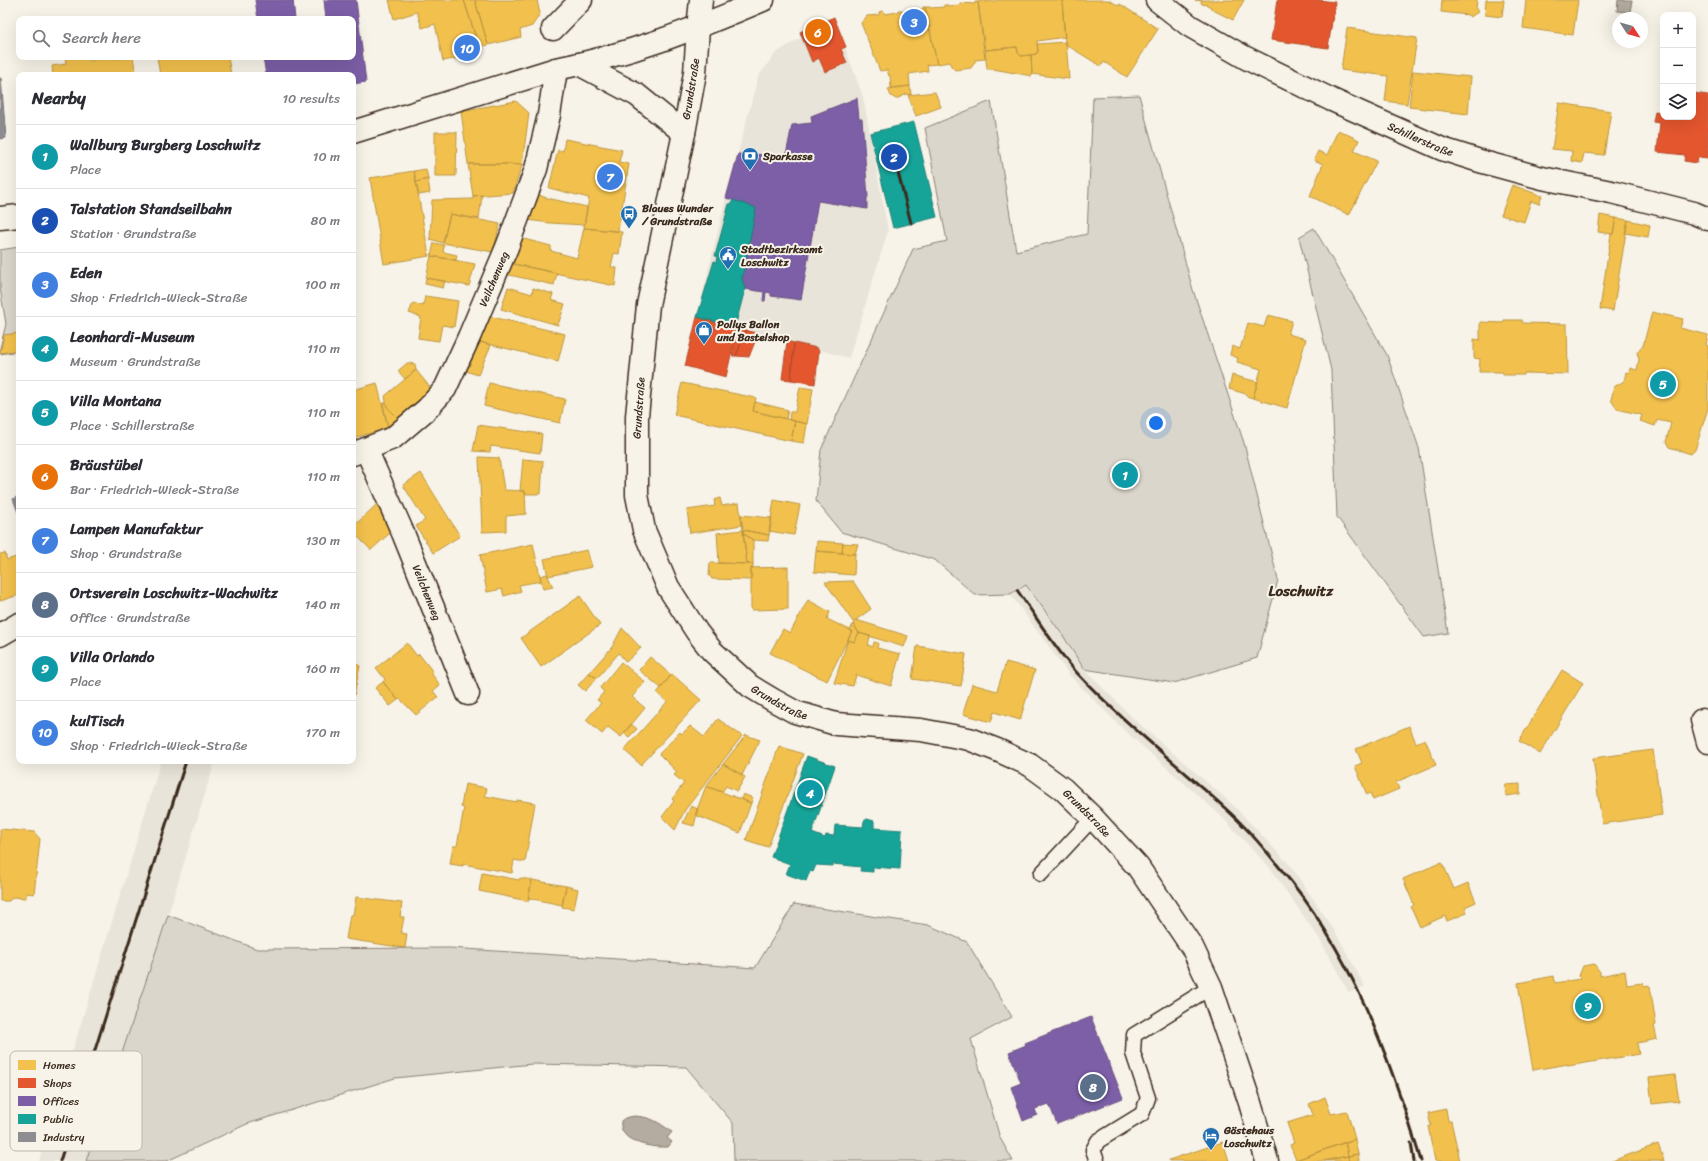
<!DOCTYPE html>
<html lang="en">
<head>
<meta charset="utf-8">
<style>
	body { margin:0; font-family:Sriracha,sans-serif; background:#f7f7f7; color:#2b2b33 }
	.controls { position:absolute; right:12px; top:12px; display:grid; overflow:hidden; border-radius:8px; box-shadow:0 4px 16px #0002 }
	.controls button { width:36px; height:36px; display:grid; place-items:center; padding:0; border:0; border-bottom:1px solid #e1e1e2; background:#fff; color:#2b2b33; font:20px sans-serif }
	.compass { position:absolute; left:1612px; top:12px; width:36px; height:36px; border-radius:50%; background:#fff; box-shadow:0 4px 16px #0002; rotate:126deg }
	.you { position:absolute; left:1156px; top:423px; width:14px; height:14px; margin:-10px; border:3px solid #fff; border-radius:50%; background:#1a73e8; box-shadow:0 0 0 6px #1a73e833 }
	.badge { display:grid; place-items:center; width:26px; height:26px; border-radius:50%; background:#b45309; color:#fff; font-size:13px; font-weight:700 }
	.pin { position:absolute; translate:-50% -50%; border:2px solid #fff; box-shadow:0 1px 4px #0006 }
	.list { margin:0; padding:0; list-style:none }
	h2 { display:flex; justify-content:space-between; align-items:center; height:52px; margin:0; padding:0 16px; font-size:17px }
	h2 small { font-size:13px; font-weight:400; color:#7c7c81 }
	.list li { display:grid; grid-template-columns:26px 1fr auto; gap:12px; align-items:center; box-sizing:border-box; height:64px; padding:0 16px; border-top:1px solid #e1e1e2 }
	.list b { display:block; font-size:15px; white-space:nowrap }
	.list p { margin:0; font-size:13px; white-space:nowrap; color:#7c7c81 }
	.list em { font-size:13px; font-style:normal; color:#7c7c81 }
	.icon { flex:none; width:22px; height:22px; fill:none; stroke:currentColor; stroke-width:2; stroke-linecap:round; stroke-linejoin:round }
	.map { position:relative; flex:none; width:1708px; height:1161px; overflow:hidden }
	.search { position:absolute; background:#fff; box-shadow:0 4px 16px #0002; left:16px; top:16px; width:340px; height:44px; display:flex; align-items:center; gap:10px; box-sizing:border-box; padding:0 14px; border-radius:8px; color:#7c7c81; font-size:15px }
	.panel { position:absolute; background:#fff; box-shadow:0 4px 16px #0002; left:16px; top:72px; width:340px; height:692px; border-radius:8px }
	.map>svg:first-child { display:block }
	.built { fill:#e9e4d9 }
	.green { fill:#dbd6cb; stroke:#8b8074 }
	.water { fill:#b4aca0; stroke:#84786c }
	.homes { fill:#f2c14e; stroke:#bb9440 }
	.shops { fill:#e4572e; stroke:#b14a29 }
	.offices { fill:#7b5ea7; stroke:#684e7e }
	.public { fill:#17a398; stroke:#227f73 }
	.industry { fill:#8d8d92; stroke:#746f6f }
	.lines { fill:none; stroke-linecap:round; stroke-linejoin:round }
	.service-casing { stroke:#3b2a1e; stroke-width:17 }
	.minor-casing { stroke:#3b2a1e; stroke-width:25 }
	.tertiary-casing { stroke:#3b2a1e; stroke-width:25 }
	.secondary-casing { stroke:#3b2a1e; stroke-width:25 }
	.service { stroke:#f7f3e8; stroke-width:14 }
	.minor { stroke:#f7f3e8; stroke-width:22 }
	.tertiary { stroke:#f7f3e8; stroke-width:22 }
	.secondary { stroke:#f7f3e8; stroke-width:22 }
	.rail { stroke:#3b2a1e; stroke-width:3 }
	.labels { text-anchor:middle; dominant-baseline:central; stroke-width:4; stroke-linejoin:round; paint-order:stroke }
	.street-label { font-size:11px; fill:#3b2a1e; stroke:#f7f3e8 }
	.poi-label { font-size:11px; font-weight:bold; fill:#3b2a1e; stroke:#f7f3e8; text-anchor:start }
	.district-label { font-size:15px; font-weight:bold; fill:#3b2a1e; stroke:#f7f3e8 }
	.key { fill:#f7f3e8; stroke:#bfb7ab; stroke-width:1 }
	.key-label { font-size:11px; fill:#3b2a1e }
</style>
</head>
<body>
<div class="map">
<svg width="1708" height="1161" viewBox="0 0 1708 1161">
	<rect width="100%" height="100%" fill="#f7f3e8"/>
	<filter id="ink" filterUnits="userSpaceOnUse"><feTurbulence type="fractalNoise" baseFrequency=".025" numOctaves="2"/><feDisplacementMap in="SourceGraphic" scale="8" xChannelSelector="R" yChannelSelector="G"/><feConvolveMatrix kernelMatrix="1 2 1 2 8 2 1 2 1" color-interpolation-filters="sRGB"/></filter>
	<g filter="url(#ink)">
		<path class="built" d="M834,17L863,97L888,231L849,358L697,317L726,198L758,77L776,53L802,37L800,32Z
			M1026,585L1062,634L1084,669L1135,720L1233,805L1290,865L1333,928L1365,986L1349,993L1319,938L1269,867L1219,814L1124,730L1071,677L1010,594Z
			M161,761H215L168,915L86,1161H39Z"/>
		<path class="green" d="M1139,95L1193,290L1244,443L1278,580L1257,658L1174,683L1084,669L1062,634L1026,585L1010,594L975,595L935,560L841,532L816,501L821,450L913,249L947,241L925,128L991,101L1016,251L1087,234L1093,97Z
			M1314,228L1387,355L1419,448L1448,633L1424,637L1337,517L1331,370L1299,237Z
			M19,247V351L0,354V348L6,324L0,288V250Z
			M794,904L928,925L967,942L1012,1017L971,1039L1000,1138L1013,1161H734L733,1123L686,1067L532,1064L395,1078L247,1124L167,1161H86L168,915L257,949L450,948L755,968Z"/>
		<path class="water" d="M1618,0H1632L1630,12L1617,11Z
			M634,1116C652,1117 658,1122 672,1132L667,1138L672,1142L668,1147C652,1148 618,1143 621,1121L625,1118Z"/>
		<path class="homes" d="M389,0H464L481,54L443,61L435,24L422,28L417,12L394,19Z
			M464,0H475L488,45L479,47Z
			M475,0H537L540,14L532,26L520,30L521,37L488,45Z
			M986,0V2L1001,0H1062L1065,37L1037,41L1038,51L1036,54L1021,56L1018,53L1017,47L985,50L978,2Z
			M1062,0H1109L1119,6L1120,4L1158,29L1127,77L1104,62L1102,65H1099L1065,44Z
			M1195,0H1244L1233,20L1211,9V7L1205,4L1204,5L1201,3L1202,1Z
			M1442,0H1477L1476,9L1478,12L1470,17L1468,15L1441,12Z
			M1486,0H1504L1502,17L1485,15Z
			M1526,0H1578L1573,35L1523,28Z
			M975,2H978L985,59L975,60V62L971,68L955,70L951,66L950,62L937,64L925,7H930V8L944,7V5H948V6L960,5V3L975,4Z
			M923,7H925L937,64L927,65L928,71L909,74L910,86L891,88L890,75L889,76L887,70L880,71L861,23L867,16L879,15V12L883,11L885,14L898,12V10H902V12L911,9V11L923,9Z
			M1347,28L1417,38L1407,104L1385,101L1388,76L1341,70Z
			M1066,42L1069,79L1032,74L1031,55L1036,54L1038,51L1037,44Z
			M1017,47L1018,53L1021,56L1031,55L1032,76L993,69H987L985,50Z
			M65,57H88L89,61L113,57L114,59L133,57L136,75H53L52,66L66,64Z
			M157,57H228L231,75H160Z
			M1413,71L1471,77L1468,114L1409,107Z
			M910,86L911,95L907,94L896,99L891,96L888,89Z
			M935,92L941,107L916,116L908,95Z
			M516,101L529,113L522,165L507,164H468L461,111Z
			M1559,103L1611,111L1604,155L1584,153L1582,163L1571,161L1572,151L1552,149Z
			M1338,130L1359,140L1354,151L1377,161L1349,215L1310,196L1323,164L1314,160L1318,151L1327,155Z
			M435,132H457L456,176H435Z
			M565,139L622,150L619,162L629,164L618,231L584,228L589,198L549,188L558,150L563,151Z
			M468,164H507L522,165L513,193L473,196Z
			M426,169L428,179L416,182L414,171Z
			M414,171L429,256L384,264L370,178Z
			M428,179L430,193L419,195L416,182Z
			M1512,185L1542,196L1539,204L1531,201L1524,222L1501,215Z
			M536,194L547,198L587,207L584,225L550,223L527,220Z
			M482,195L479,219L450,214L443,243L430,239L432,200L473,199V196Z
			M450,214L500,224L493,252L443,243Z
			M1600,215L1616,218L1613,234L1598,232Z
			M1616,218L1628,220L1613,311L1600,309L1611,234H1613Z
			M1628,220L1650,225L1648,237L1625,233Z
			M584,228L622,232L619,254L614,253L611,267L617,268L615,286L509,263L520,238L551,246V251L577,258Z
			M434,243L444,245L443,252L457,255L456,260L431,256Z
			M431,256L475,264L469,286L426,278Z
			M509,263L557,273L554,285L505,274Z
			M426,278L445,281L443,288L425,284Z
			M508,287L532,294L533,288L553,294L551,300L565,304L558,325L501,309Z
			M425,296L458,301L454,327L442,325L439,341L418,338L421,317L409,313L413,303L423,306Z
			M1652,312L1683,319L1680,328L1708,335L1706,345L1708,346V408L1695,450L1691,454L1669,447L1666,442L1671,423L1657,420L1655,426L1640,421L1642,415L1617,409L1611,400L1614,387L1624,381L1626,372L1629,373L1630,368L1637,370L1639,359L1637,353L1640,348L1643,346Z
			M1268,315L1292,321L1288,334L1306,339L1287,408L1253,398L1261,369L1237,362L1238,358L1230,355L1232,346L1240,349L1248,323L1264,327Z
			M488,316L565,334L558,361L476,341Z
			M1504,320H1522V323L1567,324L1568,374L1524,373V375H1503V372H1479L1480,359L1474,358V339L1480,340V322L1503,323Z
			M19,333V350L0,353L4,335Z
			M476,341L491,345L478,375L463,370Z
			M407,363L415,364L416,370L405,379L398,371Z
			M416,370L433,391L400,420L387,407L385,396Z
			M1232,375L1258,382L1253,398L1246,396V394L1229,389Z
			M377,383L388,428L354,438L353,390Z
			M489,383L565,399L560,423L484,406Z
			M682,383L756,398L753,411L795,421L791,441L674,415Z
			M800,387L813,389L807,424L789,420L790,412H795Z
			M755,402L788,410L786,419L753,411Z
			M383,403H386L387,407L400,420L388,428Z
			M795,421L807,424L804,443L791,441Z
			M478,425L542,434L540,453L491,446L490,452L473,451Z
			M479,457L499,458L504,490L525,491L526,514L506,516V531L482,532Z
			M523,459L543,461L541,494H525V491H520Z
			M421,473L460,536L433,553L416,526L425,520L403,485Z
			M720,498L722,506L739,503L742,525L690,533L687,510L715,506L714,500Z
			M774,500L800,505L794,535L769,531Z
			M378,503L390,533L371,550L353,532V527Z
			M741,515L772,518L769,535L743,530Z
			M743,530L769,535L768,541L753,540L743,533Z
			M743,530L747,564L719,563L717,533Z
			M743,533L753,540V564H747Z
			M817,541L843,543L842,553L816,551Z
			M843,543L858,544L855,554L842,553Z
			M533,544L541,581L519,585L521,591L504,596L502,589L487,592L480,555Z
			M587,550L592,567L548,576L544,559Z
			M816,551L855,554L854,575L814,572Z
			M5,553L7,560L19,556V595L0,601V554Z
			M710,563L753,564V568H751V580L712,579L709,575Z
			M788,567V609L751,610V568Z
			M547,574L553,587L543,589L540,576Z
			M853,581L871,609L853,622L825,582Z
			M580,596L600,625L541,667L521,638Z
			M808,600L830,612L827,619L852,631L827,681L770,653L783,629L790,633Z
			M856,620L908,636L904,647L859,633L853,624Z
			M853,624L859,633L854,642L848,640L852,631H850Z
			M622,628L641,648L626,662L619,653L597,678L589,673L612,647Z
			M859,633L870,636L868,645L873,647L874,642L878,643L877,648L900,654L891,686L856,675L853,686L834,683L848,640L854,642Z
			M407,643L417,656L419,654L433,672L431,673L440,685L433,691L438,697L416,715L400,699L398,700L383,682L385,679L376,668Z
			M917,646L966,654L961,686L912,679Z
			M650,657L671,675L661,688L639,670Z
			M353,662L360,666L354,695L353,694Z
			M621,662L645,682L632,697L645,708L621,737L608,727L602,734L586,720L601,703L597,700L604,692L600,688Z
			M1006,662L1035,670L1020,720L994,712L991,722L963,714L972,684L997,691Z
			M1562,670L1583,683L1540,754L1519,741Z
			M589,673L597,678L585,691L578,685Z
			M672,674L701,700L641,765L624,750L667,702L657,693Z
			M383,682L398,700L390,706L375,688Z
			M718,719L742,736L685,810L675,830L662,817L674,801L672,799L684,783L674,775L677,772L659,754L680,732L682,734L690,726L704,737Z
			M631,724L637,729L629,737L624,733Z
			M1409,726L1416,743L1425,739L1436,765L1396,782L1399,789L1373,800L1370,793L1367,795L1355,766L1362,763L1356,749Z
			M746,735L760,740L742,775L723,764Z
			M779,746L803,754L768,847L746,840Z
			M1653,750L1662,815L1602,824L1593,758Z
			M723,764L745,777L737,791L726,786L722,792L706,786Z
			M465,784L487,788L485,796L517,802V800L535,803L525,862L514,860L512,873L463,864V866L450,864L453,846H457L464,808L461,807Z
			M1520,784V794L1506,796L1505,785Z
			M706,786L751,803L740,833L695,815Z
			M743,794L753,798L751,803L741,799Z
			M691,806L698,809L694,826L683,823Z
			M0,829L34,832L40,839L34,894L26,893V898L13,897L9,901H0Z
			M1442,862L1454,889L1468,883L1476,902L1465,907L1467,913L1447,921L1445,916L1420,927L1411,907L1414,905L1403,879Z
			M482,873L519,880L520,878L532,880L528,901L479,891Z
			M532,880L566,886L562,905L528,898Z
			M566,886L578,889L574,909L562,907Z
			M356,897L402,903L400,917H404L401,933L407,934L405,948L346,939L350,915H353Z
			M1594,964L1600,972V976L1625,971L1627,985L1643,983V987L1650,986L1656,1025L1654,1026L1657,1039L1637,1043L1639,1054L1568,1066V1064L1533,1070L1518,983L1554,976L1555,983L1580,979L1579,976L1583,966Z
			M1675,1075L1679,1101L1652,1104L1649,1078Z
			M1325,1097L1331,1114L1347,1111L1355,1139L1296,1160L1290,1145L1294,1143L1287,1123L1313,1115L1309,1104Z
			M1446,1109L1448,1121H1451L1460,1161H1435L1428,1126H1431L1428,1113Z
			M1355,1139L1358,1154L1348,1156L1345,1142Z
			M1223,1142L1229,1161H1169V1160Z
			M1345,1142L1348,1156L1324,1161H1296V1160Z
			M1658,1144L1664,1161H1612Z
			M1358,1154L1359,1161H1349L1348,1156Z
			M1348,1156L1349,1161H1324Z"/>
		<path class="shops" d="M1277,0H1319L1335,2L1328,48L1271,40Z
			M834,17L846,47L841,49L847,63L825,72L819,58L812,62L800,32Z
			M1693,93L1708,95V158L1698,157L1697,163L1684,161L1685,155L1657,152L1660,123L1653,122L1655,111L1662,112L1663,105V117H1693Z
			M697,317L737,328L726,377L685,366Z
			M737,328L746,330L736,356H732Z
			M746,330L758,334L749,357L736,356Z
			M787,341L794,343L791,380L782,379Z
			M794,343L817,348L819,351L815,384L791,380Z"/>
		<path class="offices" d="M255,0H293L295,19H258Z
			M324,0H356L366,82L353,84V75H266L263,57H353V19H326Z
			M857,98L859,119H862L868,197L867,198V209L818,201L801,300L771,296V293L766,292L765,301H763L764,292L745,289L742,279L756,208L726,198L738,154L786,155L792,125L812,123L811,116Z
			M1091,1017L1123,1098L1057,1124L1049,1104L1035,1109L1037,1115L1023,1121L1011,1087L1021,1083L1009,1052L1026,1045L1025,1043Z"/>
		<path class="public" d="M914,122L937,217L893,228L870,133Z
			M733,200L756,208L742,279L745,289L735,327L697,317L714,261L716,262L717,256H715L729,204H731Z
			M807,756L835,766L812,833L825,838L826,835L834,836L835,825L863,827L864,821L867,819L874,821V828L902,830L900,869L873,867V872L860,871L861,867L833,864V866L816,865L813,872L810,871L806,881L786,874L790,864L771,857Z"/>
		<path class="industry" d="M0,78H1L6,138L0,139Z
			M19,496V515L13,499Z"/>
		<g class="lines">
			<defs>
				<path id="service" d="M1041,874L1093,818
					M1097,1161L1093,1150L1098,1141L1142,1114L1148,1098L1133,1053L1134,1035L1211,987"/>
				<g id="minor">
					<path d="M698,28L701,0"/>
					<path d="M553,29L581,0"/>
					<path id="s1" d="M366,449L403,533L468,694"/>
					<path id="s2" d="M353,454L393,438L427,409L445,389L469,337L507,247L536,169L549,115L556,69"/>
					<path d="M0,635L19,624"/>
					<path d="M1702,720L1708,742"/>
				</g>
				<g id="tertiary">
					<path id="s3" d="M1157,0L1190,26L1246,58L1332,100L1442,149L1483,162L1542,178L1611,192L1694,213L1708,219"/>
				</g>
				<g id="secondary">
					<path id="s4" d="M698,28L695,73L684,133L648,305L637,416V495L644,530L668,587L697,632L712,651L750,686L773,700L795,712L836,724L921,730L969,739L997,750L1030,765L1063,789L1093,818L1138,867L1192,947L1211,987L1250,1103L1267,1161"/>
					<path d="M579,64L637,95L684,133"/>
					<path d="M353,132L556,69C629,55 695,29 763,0"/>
					<path d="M0,218L19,216"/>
				</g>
			</defs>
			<use href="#service" class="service-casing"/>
			<use href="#minor" class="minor-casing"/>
			<use href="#tertiary" class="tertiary-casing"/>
			<use href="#secondary" class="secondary-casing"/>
			<use href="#service" class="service"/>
			<use href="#minor" class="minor"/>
			<use href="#tertiary" class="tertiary"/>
			<use href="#secondary" class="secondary"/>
			<path class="rail" d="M894,157L911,223
				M1017,590C1037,618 1055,649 1078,674C1124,723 1177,764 1226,809C1245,826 1263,847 1279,867C1351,950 1390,1058 1421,1161
				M1411,1143L1414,1161
				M60,1161L186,761"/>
		</g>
	</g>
	<defs>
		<symbol id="bank-pin" viewBox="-11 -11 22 30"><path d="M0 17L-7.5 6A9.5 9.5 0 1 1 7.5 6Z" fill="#1f6fb2" stroke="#f7f3e8"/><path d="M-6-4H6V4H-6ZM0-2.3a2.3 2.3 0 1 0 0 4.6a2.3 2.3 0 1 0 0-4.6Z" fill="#fff"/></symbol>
		<symbol id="bus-pin" viewBox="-11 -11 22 30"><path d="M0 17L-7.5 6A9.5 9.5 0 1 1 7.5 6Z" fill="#1f6fb2" stroke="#f7f3e8"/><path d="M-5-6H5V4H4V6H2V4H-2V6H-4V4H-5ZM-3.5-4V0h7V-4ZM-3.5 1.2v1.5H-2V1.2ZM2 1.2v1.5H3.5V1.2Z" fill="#fff"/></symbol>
		<symbol id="civic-pin" viewBox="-11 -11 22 30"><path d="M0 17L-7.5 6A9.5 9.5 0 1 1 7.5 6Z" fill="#1f6fb2" stroke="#f7f3e8"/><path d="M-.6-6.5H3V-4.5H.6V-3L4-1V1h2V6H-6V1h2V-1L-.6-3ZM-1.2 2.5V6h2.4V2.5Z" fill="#fff"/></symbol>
		<symbol id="shop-pin" viewBox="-11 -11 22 30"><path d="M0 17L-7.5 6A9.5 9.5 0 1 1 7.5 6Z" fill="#1f6fb2" stroke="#f7f3e8"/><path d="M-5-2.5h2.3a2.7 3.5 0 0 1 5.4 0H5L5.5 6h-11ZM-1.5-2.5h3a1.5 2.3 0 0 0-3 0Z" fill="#fff"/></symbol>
		<symbol id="hotel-pin" viewBox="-11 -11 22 30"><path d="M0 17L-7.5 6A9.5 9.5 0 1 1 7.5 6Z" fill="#1f6fb2" stroke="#f7f3e8"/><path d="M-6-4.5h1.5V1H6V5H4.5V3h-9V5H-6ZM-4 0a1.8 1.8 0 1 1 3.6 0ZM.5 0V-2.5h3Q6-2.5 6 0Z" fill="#fff"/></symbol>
	</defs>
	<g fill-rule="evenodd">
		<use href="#bank-pin" x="740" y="146" width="20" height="27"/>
		<use href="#bus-pin" x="619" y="204" width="20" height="27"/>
		<use href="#civic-pin" x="718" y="245" width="20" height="27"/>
		<use href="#shop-pin" x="694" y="320" width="20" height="27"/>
		<use href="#hotel-pin" x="1201" y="1126" width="20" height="27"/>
	</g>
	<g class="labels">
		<g class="street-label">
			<text transform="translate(691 89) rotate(-81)">Grundstraße</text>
			<text stroke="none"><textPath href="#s3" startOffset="299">Schillerstraße</textPath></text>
			<text stroke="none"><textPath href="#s2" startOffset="235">Veilchenweg</textPath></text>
			<text transform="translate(639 408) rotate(-86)">Grundstraße</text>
			<text stroke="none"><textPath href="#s1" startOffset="156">Veilchenweg</textPath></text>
			<text stroke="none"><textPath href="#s4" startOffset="733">Grundstraße</textPath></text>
			<text stroke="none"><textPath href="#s4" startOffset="1069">Grundstraße</textPath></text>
		</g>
		<g class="poi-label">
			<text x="763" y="156">Sparkasse</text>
			<text x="642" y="208">Blaues Wunder<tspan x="642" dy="13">/ Grundstraße</tspan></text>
			<text x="741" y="249">Stadtbezirksamt<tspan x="741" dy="13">Loschwitz</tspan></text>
			<text x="717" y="324">Pollys Ballon<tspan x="717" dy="13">und Bastelshop</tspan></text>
			<text x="1224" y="1130">Gästehaus<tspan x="1224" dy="13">Loschwitz</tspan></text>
		</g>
		<g class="district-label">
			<text x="1301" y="591">Loschwitz</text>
		</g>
	</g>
	<rect x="10" y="1051" width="132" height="100" rx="6" class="key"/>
	<rect x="18" y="1060" width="18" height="10" fill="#f2c14e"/>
	<rect x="18" y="1078" width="18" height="10" fill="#e4572e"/>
	<rect x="18" y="1096" width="18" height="10" fill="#7b5ea7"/>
	<rect x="18" y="1114" width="18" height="10" fill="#17a398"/>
	<rect x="18" y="1132" width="18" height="10" fill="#8d8d92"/>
	<g class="key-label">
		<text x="43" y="1069">Homes</text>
		<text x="43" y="1087">Shops</text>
		<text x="43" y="1105">Offices</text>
		<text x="43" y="1123">Public</text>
		<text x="43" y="1141">Industry</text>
	</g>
</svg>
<div class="controls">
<button>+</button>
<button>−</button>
<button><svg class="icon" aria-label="layers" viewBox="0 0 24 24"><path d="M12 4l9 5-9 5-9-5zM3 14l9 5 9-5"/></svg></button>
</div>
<svg class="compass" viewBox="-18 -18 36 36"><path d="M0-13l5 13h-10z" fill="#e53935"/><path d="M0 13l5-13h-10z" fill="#7c7c81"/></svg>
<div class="you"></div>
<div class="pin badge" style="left:1125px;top:475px;background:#0f9aa8">1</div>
<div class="pin badge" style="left:894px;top:157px;background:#1a4fb4">2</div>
<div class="pin badge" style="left:914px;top:22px;background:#3f7fe0">3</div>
<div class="pin badge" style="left:810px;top:793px;background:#0f9aa8">4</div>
<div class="pin badge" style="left:1663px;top:384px;background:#0f9aa8">5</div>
<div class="pin badge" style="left:818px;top:32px;background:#e8710a">6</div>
<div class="pin badge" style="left:610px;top:177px;background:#3f7fe0">7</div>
<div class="pin badge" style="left:1093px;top:1087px;background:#5c6f8a">8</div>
<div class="pin badge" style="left:1588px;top:1006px;background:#0f9aa8">9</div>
<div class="pin badge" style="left:467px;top:48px;background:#3f7fe0">10</div>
<div class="search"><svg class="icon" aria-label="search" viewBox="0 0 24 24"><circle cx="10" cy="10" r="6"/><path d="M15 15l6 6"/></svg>Search here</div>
<section class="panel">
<h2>Nearby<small>10 results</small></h2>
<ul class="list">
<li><span class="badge" style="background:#0f9aa8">1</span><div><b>Wallburg Burgberg Loschwitz</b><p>Place</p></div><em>10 m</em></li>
<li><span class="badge" style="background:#1a4fb4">2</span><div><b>Talstation Standseilbahn</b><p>Station · Grundstraße</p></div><em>80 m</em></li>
<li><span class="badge" style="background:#3f7fe0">3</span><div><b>Eden</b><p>Shop · Friedrich-Wieck-Straße</p></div><em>100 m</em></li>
<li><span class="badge" style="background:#0f9aa8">4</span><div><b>Leonhardi-Museum</b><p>Museum · Grundstraße</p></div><em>110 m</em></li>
<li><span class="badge" style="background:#0f9aa8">5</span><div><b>Villa Montana</b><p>Place · Schillerstraße</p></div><em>110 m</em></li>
<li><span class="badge" style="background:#e8710a">6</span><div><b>Bräustübel</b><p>Bar · Friedrich-Wieck-Straße</p></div><em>110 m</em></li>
<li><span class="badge" style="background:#3f7fe0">7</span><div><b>Lampen Manufaktur</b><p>Shop · Grundstraße</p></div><em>130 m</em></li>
<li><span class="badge" style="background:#5c6f8a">8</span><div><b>Ortsverein Loschwitz-Wachwitz</b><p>Office · Grundstraße</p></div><em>140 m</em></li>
<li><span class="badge" style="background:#0f9aa8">9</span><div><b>Villa Orlando</b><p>Place</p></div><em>160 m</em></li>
<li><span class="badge" style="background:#3f7fe0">10</span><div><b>kulTisch</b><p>Shop · Friedrich-Wieck-Straße</p></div><em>170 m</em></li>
</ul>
</section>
</div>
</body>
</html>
